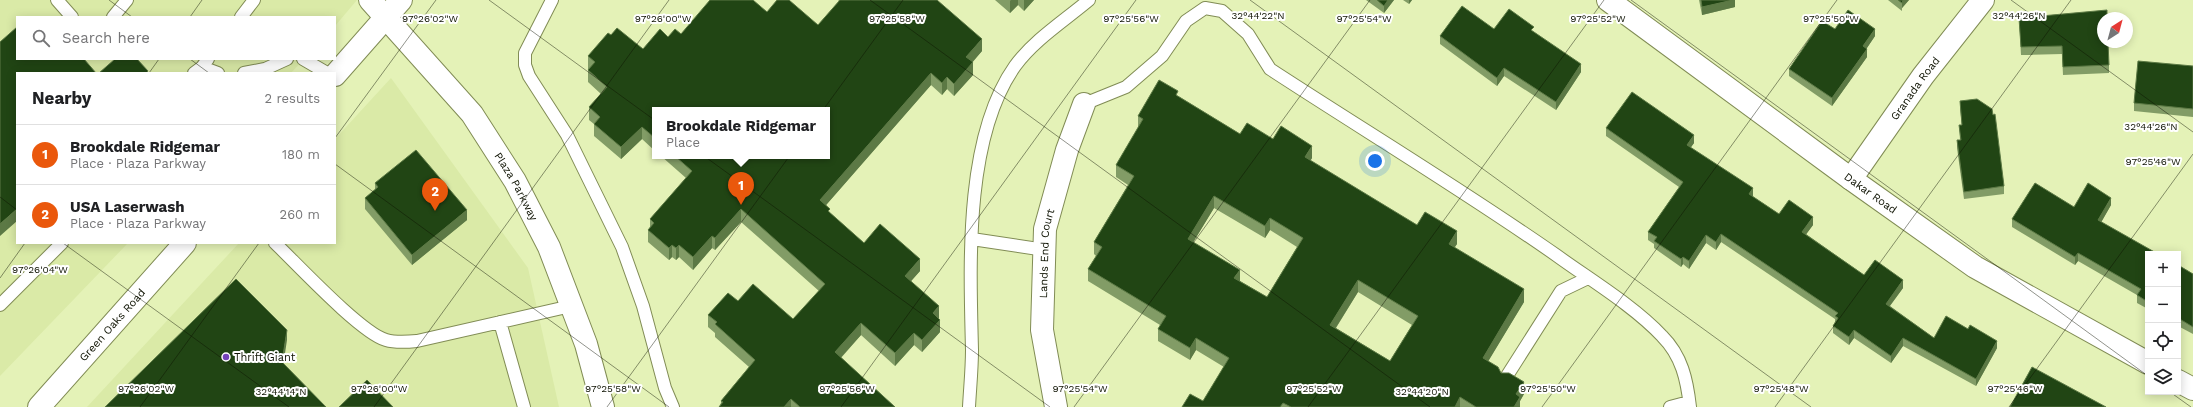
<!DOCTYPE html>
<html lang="en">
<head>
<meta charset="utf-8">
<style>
	body { margin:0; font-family:"Work Sans",sans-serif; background:#f2f2f2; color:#202124 }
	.controls { position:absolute; right:12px; bottom:12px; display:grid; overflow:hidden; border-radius:0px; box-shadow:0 2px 10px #0003 }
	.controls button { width:36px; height:36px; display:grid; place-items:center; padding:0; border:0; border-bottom:1px solid #e0e0e0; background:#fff; color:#202124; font:20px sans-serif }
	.compass { position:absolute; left:2097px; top:12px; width:36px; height:36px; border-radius:50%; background:#fff; box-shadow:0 2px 10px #0003; rotate:36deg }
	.you { position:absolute; left:1375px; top:161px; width:14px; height:14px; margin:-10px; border:3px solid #fff; border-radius:50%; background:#1a73e8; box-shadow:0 0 0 6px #1a73e833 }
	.badge { display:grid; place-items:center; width:26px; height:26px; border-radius:50%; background:#ea580c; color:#fff; font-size:13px; font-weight:700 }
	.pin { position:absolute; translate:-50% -33px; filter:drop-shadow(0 1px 2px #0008) }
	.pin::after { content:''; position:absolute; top:21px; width:14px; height:12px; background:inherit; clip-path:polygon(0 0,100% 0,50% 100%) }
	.popup { position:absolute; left:652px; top:107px; width:178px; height:52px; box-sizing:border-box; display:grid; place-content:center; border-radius:0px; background:#fff; filter:drop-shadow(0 1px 3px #0005); font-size:13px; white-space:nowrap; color:#757577 }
	.popup b { font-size:15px; color:#202124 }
	.popup::after { content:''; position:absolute; left:50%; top:100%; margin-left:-8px; border:8px solid transparent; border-top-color:#fff }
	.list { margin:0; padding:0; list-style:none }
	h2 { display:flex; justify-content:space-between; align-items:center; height:52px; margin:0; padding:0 16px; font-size:17px }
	h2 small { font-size:13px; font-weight:400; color:#757577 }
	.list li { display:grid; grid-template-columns:26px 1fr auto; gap:12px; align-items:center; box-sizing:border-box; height:60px; padding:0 16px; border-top:1px solid #e0e0e0 }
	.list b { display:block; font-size:15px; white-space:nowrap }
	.list p { margin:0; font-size:13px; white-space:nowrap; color:#757577 }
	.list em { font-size:13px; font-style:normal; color:#757577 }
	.icon { flex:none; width:22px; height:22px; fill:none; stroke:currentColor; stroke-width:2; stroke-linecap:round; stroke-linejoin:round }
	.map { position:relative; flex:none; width:2193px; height:407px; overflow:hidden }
	.search { position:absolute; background:#fff; box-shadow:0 2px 10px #0003; left:16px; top:16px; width:320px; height:44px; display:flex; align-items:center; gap:10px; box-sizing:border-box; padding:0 14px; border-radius:0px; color:#757577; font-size:15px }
	.panel { position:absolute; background:#fff; box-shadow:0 2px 10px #0003; left:16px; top:72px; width:320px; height:172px; border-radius:0px }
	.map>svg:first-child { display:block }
	.built { fill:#daeaa7 }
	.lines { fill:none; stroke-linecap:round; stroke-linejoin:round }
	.lane-casing { stroke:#818c55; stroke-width:14 }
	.street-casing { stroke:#818c55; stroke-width:24 }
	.secondary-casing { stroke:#818c55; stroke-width:24 }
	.lane { stroke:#fff; stroke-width:12 }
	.street { stroke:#fff; stroke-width:22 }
	.secondary { stroke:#fff; stroke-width:22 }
	.wall { fill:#829c66; fill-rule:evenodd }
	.shaded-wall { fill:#5c7945 }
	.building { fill:#214514; stroke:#5c7945; fill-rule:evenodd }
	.ticks { fill:none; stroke:#0d1100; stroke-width:1; stroke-opacity:0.45 }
	.poi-dot { fill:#7443ba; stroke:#fff; stroke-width:1.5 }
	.labels { text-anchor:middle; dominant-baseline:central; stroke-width:4; stroke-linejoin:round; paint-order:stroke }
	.street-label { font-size:11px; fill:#0d1100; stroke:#fff }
	.poi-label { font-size:11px; fill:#0d1100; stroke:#fff; text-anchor:start }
	.ticks-label { font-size:10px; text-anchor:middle; fill:#0d1100; stroke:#fff; stroke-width:4; stroke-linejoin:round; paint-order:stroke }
</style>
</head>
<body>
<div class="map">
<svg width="2193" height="407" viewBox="0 0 2193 407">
	<rect width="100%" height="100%" fill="#e4f2b7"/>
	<path class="built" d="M0,0H357L335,26V17H17V59H304L291,73H17V243H128L0,376Z
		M391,78L528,268L559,407H87L239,243H335V139Z"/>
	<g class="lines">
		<defs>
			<path id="lane" d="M57,0L72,17
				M552,0L525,53V65L529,76L567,135L622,247L643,306L665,388L673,407
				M113,17L127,0
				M241,17L254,0
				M303,59L327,73
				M194,73L202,67L208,59
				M205,73L202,67L218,73
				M244,73L265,69L287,59
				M1084,104L1126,87L1162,56L1186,21L1205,8L1222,11L1248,34L1270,69C1365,131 1463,190 1556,255C1589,279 1634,306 1662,336C1682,356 1687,380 1690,407
				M972,239L1045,250
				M275,243C297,264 361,333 386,340C396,343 407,342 417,341L571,306
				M0,305L62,243
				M500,322L524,407
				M1505,379L1561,291L1588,278
				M969,407C970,388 972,369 972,350C970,265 964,138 1015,66C1034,40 1064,21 1089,0
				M1670,407L1689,402"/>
			<g id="street">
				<path id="s1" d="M1608,0L1851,179L1975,267L2148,363"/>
				<path id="s2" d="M1851,179L1923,76L1983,0"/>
				<path d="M2178,381L2193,389"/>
				<path id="s3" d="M1056,407L1042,330L1045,229L1067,150L1084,104"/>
			</g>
			<g id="secondary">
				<path id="s4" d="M370,0L472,114L515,181L549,247L586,344L603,407"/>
				<path d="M335,75L401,0"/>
				<path id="s5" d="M39,407L185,243"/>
			</g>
		</defs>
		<use href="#lane" class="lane-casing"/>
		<use href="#street" class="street-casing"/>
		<use href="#secondary" class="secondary-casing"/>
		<use href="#lane" class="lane"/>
		<use href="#street" class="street"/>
		<use href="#secondary" class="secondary"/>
	</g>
	<path class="wall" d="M838,0H937L982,51L972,62L973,75L954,96L947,89L942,95L931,85L826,205L830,213L864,243L920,271L911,281L939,318L940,332L922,352L914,345L895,366L861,335L841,358L895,407H719L721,403V401L749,367L715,337V333L708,327V315L738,301L793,319L819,291L741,222L715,250L712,248L693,270L679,257L676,260L672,257L669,260L648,242V230L650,227V219L686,178L661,156H827L655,110V151L642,139L621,159L594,136V124L589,120V107L601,94L588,82V56L611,35L643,49L668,37L767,12L818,25L839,1Z
		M995,0H1034L1024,11L1018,5L1010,13Z
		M1366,0H1394L1384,13Z
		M1403,0H1412L1409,4Z
		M1699,0H1735V7L1702,15Z
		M1888,0H1909L1902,8V11Z
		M2019,18L2109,65V73L2063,75L2062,54L2021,55Z
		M1494,29L1534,32L1581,72L1556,110L1504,76L1497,86L1440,44V36Z
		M1835,29L1875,36L1866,49L1867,57L1832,106L1789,76V69Z
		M2193,66V117L2134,111V103Z
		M1178,96L1240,134L1273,139L1312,158L1310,161L1417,225L1457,244L1454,247L1524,302L1488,361L1524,394L1520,401V407H1182L1203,401L1224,367L1196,350L1190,360L1158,341V329L1160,325L1088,281V269L1096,256L1094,254V242L1128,185L1116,177V165L1138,128V116ZM1214,208L1265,238L1270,230L1297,247L1267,297L1240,281L1193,242ZM1358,292L1412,325L1390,361L1336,328Z
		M1960,101L2004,186V194L1964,199L1957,148V140H1960L1959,125H1962L1960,109Z
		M1606,128L1694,143L1690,148L1752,196L1779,214L1813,225L1806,234L1864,275L1903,288L1890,306L1934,338L1997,348L1976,386L1903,346L1891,363L1854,338L1849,345L1833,333V326L1835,322V319L1721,242L1716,250L1706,243L1689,269L1683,264L1681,267L1654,248V244L1648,240V232L1679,187L1606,136Z
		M375,183L467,220L412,265L365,209V198L375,190Z
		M2111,205L2101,222L2148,254V309L2137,303V295L2078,261L2075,265L2012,227V219L2074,207Z
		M2178,265L2193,274V334L2178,326Z"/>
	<path class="shaded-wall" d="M1011,0H1018V5L1010,13V1Z
		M1024,0H1034L1024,11Z
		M1388,0H1394L1384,13V6Z
		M1409,0H1412L1409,4Z
		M1733,0H1735V7L1702,15V7Z
		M1903,0H1909L1902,8V1Z
		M1875,29V36L1863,54V46Z
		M982,39V51L966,70V57Z
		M1867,49V57L1832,106V98Z
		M973,62V75L954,96V84Z
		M1581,64V72L1556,110V102Z
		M1504,68V76L1497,86V78Z
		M931,73V85L820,212V200Z
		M947,77V89L942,95V83Z
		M642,127V139L621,159V147Z
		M1694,135V143L1687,153V145Z
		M1312,146V158L1305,170V157Z
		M1753,188V196L1749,201V194Z
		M1214,196V208L1188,251V239Z
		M2111,198V205L2098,228V220Z
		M17,209V221L0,236V224Z
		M741,209V222L715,250V238Z
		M467,210V220L412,265V255Z
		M1813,217V225L1802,240V232Z
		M1270,218V230L1265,238V226Z
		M1457,231V244L1449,256V244Z
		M1721,234V242L1716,250V242Z
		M1706,235V243L1689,269V261Z
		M712,236V248L693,270V257Z
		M672,245V257L669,260V248Z
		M679,245V257L676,260V248Z
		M2078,253V261L2075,265V257Z
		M1683,257V264L1681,267V259Z
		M920,259V271L905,288V276Z
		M1240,270V282L1234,278Z
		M1358,280V292L1330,337V325Z
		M1903,280V288L1886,311V304Z
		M1524,289V302L1483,370V358Z
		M939,306V318L933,326V313Z
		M940,320V332L922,352V340Z
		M861,323V335L835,364V352Z
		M287,330V340L282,373V362Z
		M1854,330V338L1849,345V337Z
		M914,333V345L895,366V353Z
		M1196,338V350L1190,360V348Z
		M1903,338V346L1891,363V356Z
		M1997,341V348L1976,386V379Z
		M1524,382V394L1520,401V407H1514L1516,394Z
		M1460,397V407H1455Z
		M791,399V407H784Z"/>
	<path class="building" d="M710,0H753L767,12L777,0H789L818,25L840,0H937L982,39L966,57L973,62L954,84L947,77L942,83L931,73L820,200L830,209L828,211L864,243L880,224L920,259L905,276L939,306L933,313L940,320L922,340L914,333L895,353L861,323L835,352L895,407H800L791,399L784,407H719L723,402L721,401L755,360L715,324L717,322L708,315L728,293L738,301L753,284L793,319L825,284L741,209L715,238L712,236L693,257L679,245L676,248L672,245L669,248L648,230L654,223L650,219L692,171L675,156H827V110H655V138L642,127L621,147L594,124L600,117L589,107L607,87L588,70L595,62L588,56L608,33L611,35L617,28L643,49L660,29L668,37L675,29L681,34Z
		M1377,0H1388L1384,6Z
		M1701,0H1733L1702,7Z
		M1898,0H1903L1902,3Z
		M1462,6L1494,29L1509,9L1534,27L1531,30L1581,64L1556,102L1504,68L1497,78L1440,36Z
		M1848,10L1875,29L1863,46L1867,49L1832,98L1789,69L1822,21L1835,29Z
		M2107,10V18H2103V42H2108L2109,65L2063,67L2062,46L2021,47L2019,18Z
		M17,27V59H84L96,73H17V209L0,224V42Z
		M115,59H137L148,71L146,73H99Z
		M2138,61L2193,66V109L2134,103Z
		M1159,80L1178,91L1176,95L1240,134L1247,123L1273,139L1281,126L1312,146L1305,157L1417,225L1425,212L1457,231L1449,244L1524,289L1483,358L1498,367L1501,373H1509L1524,382L1516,394L1520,397L1514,407H1476L1460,397L1455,407H1291L1283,403L1280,407H1182L1190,394L1203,401L1229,358L1196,338L1190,348L1158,329L1166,316L1088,269L1102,247L1094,242L1134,176L1116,165L1143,119L1138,116ZM1214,196L1265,226L1270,218L1303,238L1267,297L1234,278L1240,270L1188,239ZM1358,280L1418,316L1390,361L1330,325Z
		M1632,92L1694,135L1687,145L1753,188L1749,194L1779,214L1789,200L1813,217L1802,232L1864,275L1875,260L1903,280L1886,304L1934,338L1946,316L1968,329L1970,325L1997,341L1976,379L1903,338L1891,356L1854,330L1849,337L1833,326L1838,318L1835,316L1838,313L1721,234L1716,242L1706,235L1689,261L1683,257L1681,259L1654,241L1657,237L1648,232L1683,182L1606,128Z
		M1977,99L1992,109L1993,115L1995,114L2004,186L1964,192L1957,140H1961L1959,125H1962L1960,101Z
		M416,150L467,210L412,255L365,198L378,187L375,183Z
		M2035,183L2074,207L2088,183L2111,198L2098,220L2158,254H2148V302L2137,295L2141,289L2078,253L2075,257L2012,219Z
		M2178,265L2193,274V327L2178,318Z
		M236,279L287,330L282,362L326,407H105Z
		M2032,367L2106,407H2010Z
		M367,380L393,407H339Z"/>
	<path class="ticks" d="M109,0L132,17M489,0L1050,407M870,0L1430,407M1250,0L1811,407M1631,0L2148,376M2011,0L2193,132M190,17L202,0M190,59L209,73M149,73L159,59M335,138L436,0M335,164L669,407M0,197L17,210M63,243L289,407M0,278L25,243M2170,392L2191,407M140,407L259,243M374,407L669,0M607,407L903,0M841,407L1136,0M1074,407L1370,0M1308,407L1604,0M1542,407L1837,0M1775,407L2071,0M2009,407L2193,154"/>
	<circle class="poi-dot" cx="226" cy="357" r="4"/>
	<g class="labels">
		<g class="street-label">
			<text stroke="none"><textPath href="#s2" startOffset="111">Granada Road</textPath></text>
			<text stroke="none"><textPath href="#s4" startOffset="238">Plaza Parkway</textPath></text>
			<text stroke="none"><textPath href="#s1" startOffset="326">Dakar Road</textPath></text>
			<text stroke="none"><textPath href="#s3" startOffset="155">Lands End Court</textPath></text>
			<text stroke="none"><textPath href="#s5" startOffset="110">Green Oaks Road</textPath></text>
		</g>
		<g class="poi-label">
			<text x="234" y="357">Thrift Giant</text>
		</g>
	</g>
	<g class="ticks-label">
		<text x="1258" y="19">32°44'22"N</text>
		<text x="2019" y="19">32°44'26"N</text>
		<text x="430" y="22">97°26'02"W</text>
		<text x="663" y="22">97°26'00"W</text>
		<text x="897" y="22">97°25'58"W</text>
		<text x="1598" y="22">97°25'52"W</text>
		<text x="1831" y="22">97°25'50"W</text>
		<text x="1131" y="22">97°25'56"W</text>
		<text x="1364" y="22">97°25'54"W</text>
		<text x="2151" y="130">32°44'26"N</text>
		<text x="2153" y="165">97°25'46"W</text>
		<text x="40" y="273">97°26'04"W</text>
		<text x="146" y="392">97°26'02"W</text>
		<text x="379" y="392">97°26'00"W</text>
		<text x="613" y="392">97°25'58"W</text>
		<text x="847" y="392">97°25'56"W</text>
		<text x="1080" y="392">97°25'54"W</text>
		<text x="1314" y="392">97°25'52"W</text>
		<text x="1548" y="392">97°25'50"W</text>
		<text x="1781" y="392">97°25'48"W</text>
		<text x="2015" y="392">97°25'46"W</text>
		<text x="281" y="395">32°44'14"N</text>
		<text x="1422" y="395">32°44'20"N</text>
	</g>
</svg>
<div class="controls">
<button>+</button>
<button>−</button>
<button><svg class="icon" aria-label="locate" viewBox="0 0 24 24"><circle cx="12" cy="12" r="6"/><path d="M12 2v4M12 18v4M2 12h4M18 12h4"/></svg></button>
<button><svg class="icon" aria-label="layers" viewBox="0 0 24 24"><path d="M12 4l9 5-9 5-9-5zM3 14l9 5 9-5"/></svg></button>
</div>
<svg class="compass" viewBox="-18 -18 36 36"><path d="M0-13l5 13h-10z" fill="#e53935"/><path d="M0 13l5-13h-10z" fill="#757577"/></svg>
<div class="you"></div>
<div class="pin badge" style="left:741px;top:205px">1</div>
<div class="popup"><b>Brookdale Ridgemar</b>Place</div>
<div class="pin badge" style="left:435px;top:211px">2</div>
<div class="search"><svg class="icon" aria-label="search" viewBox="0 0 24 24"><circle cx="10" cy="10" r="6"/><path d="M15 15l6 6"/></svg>Search here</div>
<section class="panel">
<h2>Nearby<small>2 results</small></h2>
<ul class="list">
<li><span class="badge">1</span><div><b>Brookdale Ridgemar</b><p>Place · Plaza Parkway</p></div><em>180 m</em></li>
<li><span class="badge">2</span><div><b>USA Laserwash</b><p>Place · Plaza Parkway</p></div><em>260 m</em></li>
</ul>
</section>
</div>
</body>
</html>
